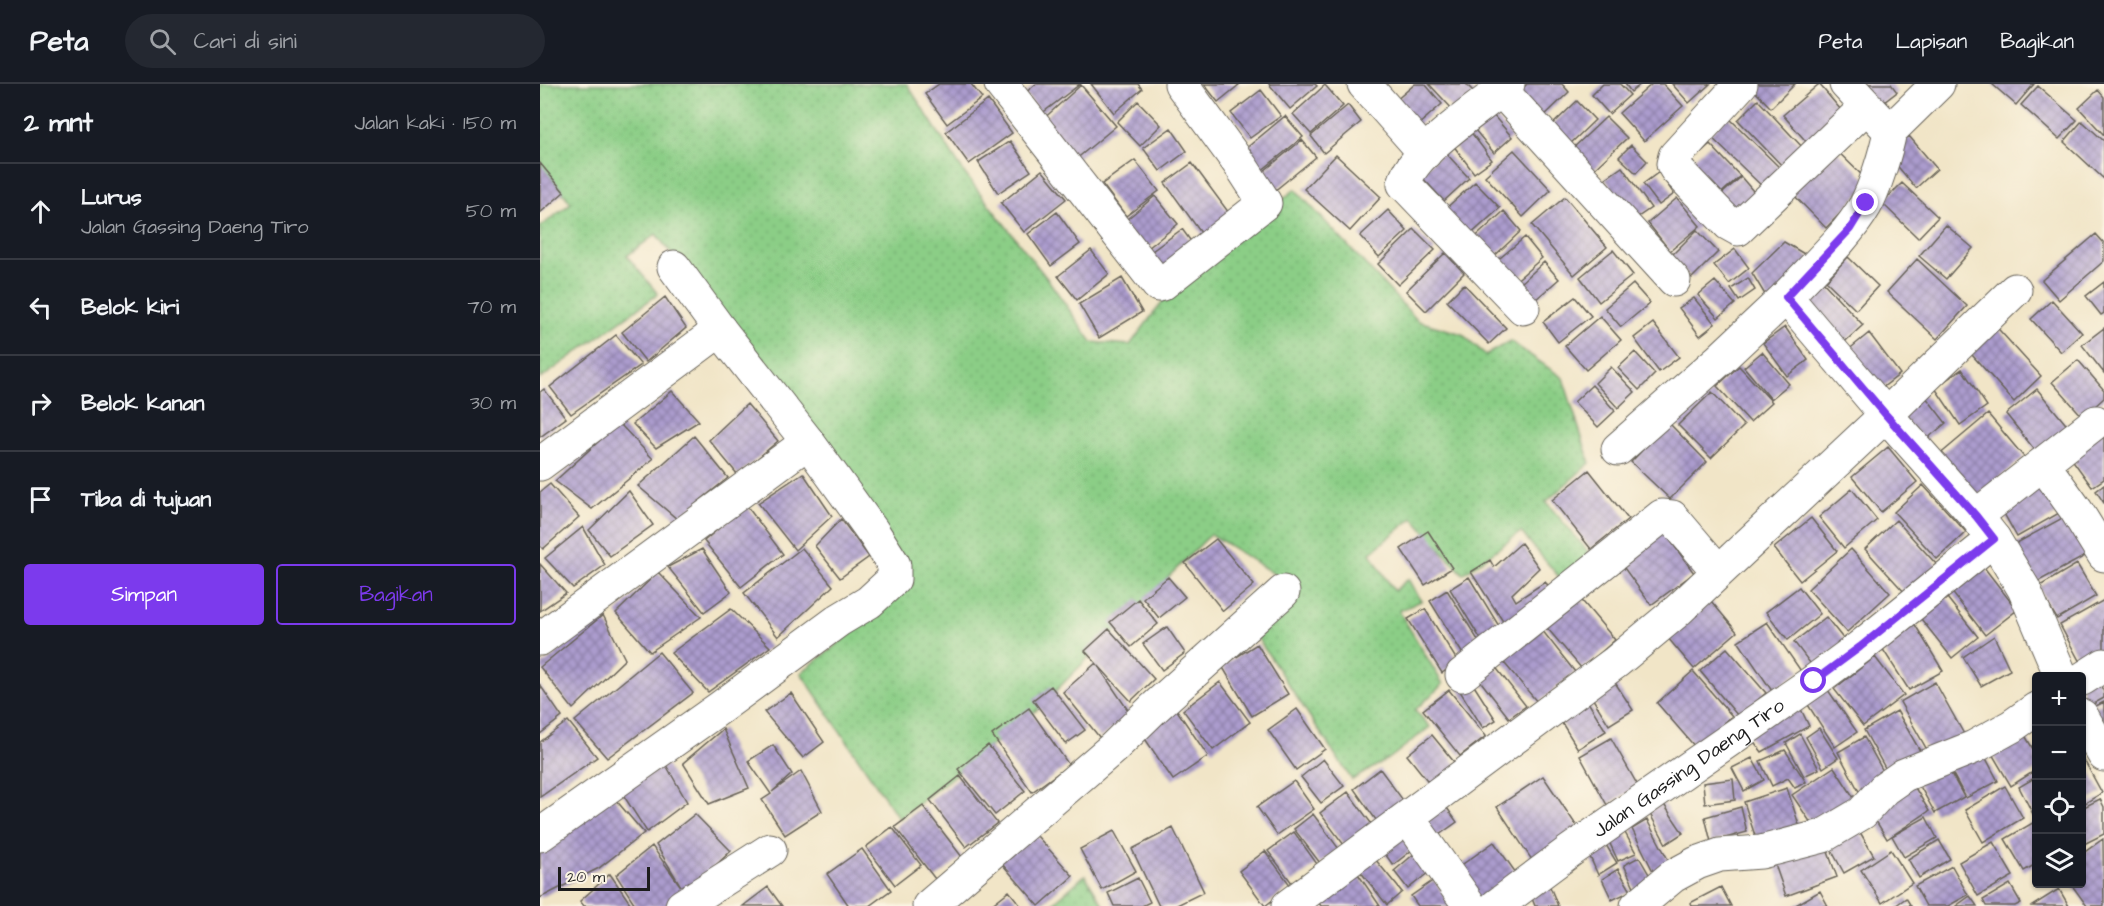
<!DOCTYPE html>
<html lang="id">
<head>
<meta charset="utf-8">
<style>
	body { margin:0; font-family:"Architects Daughter",sans-serif; background:#242831; color:#f1f3f6 }
	.controls { position:absolute; right:18px; bottom:18px; display:grid; overflow:hidden; border-radius:6px; box-shadow:0 2px 4px #0004 }
	.controls button { width:54px; height:54px; display:grid; place-items:center; padding:0; border:0; border-bottom:2px solid #363941; background:#171b24; color:#f1f3f6; font:30px sans-serif }
	.scale { position:absolute; left:18px; bottom:15px; width:92px; box-sizing:border-box; padding-left:6px; border:3px solid #1c1c1c; border-top:0; font-size:16px; line-height:21px; white-space:nowrap; color:#1c1c1c; -webkit-text-stroke:4px #fcf5e5; paint-order:stroke }
	.stop { position:absolute; width:18px; height:18px; margin:-14px; border:4px solid #7c3aed; border-radius:50%; background:#fff }
	.stop.end { background:#7c3aed; border-color:#fff; box-shadow:0 2px 6px #0008 }
	.list { margin:0; padding:0; list-style:none }
	h2 { display:flex; justify-content:space-between; align-items:center; height:78px; margin:0; padding:0 24px; font-size:26px }
	h2 small { font-size:20px; font-weight:400; color:#9ea1a6 }
	.list li { display:grid; grid-template-columns:39px 1fr auto; gap:18px; align-items:center; box-sizing:border-box; height:96px; padding:0 24px; border-top:2px solid #363941 }
	.list b { display:block; font-size:22px; white-space:nowrap }
	.list p { margin:0; font-size:20px; white-space:nowrap; color:#9ea1a6 }
	.list em { font-size:20px; font-style:normal; color:#9ea1a6 }
	.actions { display:flex; gap:12px; padding:18px 24px }
	.actions a { flex:1; padding:14px 0; border:2px solid #7c3aed; border-radius:6px; text-align:center; font-size:21px; color:#7c3aed }
	.actions .main { background:#7c3aed; color:#fff }
	.icon { flex:none; width:33px; height:33px; fill:none; stroke:currentColor; stroke-width:2; stroke-linecap:round; stroke-linejoin:round }
	.map { position:relative; flex:none; width:1564px; height:822px; overflow:hidden }
	header { display:flex; align-items:center; gap:36px; box-sizing:border-box; height:84px; padding:0 30px; background:#171b24; border-bottom:2px solid #363941 }
	header strong { font-size:28px }
	nav { display:flex; gap:33px; margin-inline-start:auto; font-size:21px }
	.search { width:420px; height:54px; background:#242831; display:flex; align-items:center; gap:15px; box-sizing:border-box; padding:0 21px; border-radius:33px; color:#9ea1a6; font-size:22px }
	main { display:flex }
	aside { flex:1; background:#171b24 }
	.map>svg:first-child { display:block }
	.grass { fill:url(#grass-dots); stroke:#547551; stroke-width:1.5 }
	.building { fill:url(#building-cross-hatch) }
	.lines { fill:none; stroke-linecap:round; stroke-linejoin:round }
	.minor-casing { stroke:#676258; stroke-width:35 }
	.minor { stroke:#fff; stroke-width:33 }
	.route { stroke:#7c3aed; stroke-width:8 }
	.labels { text-anchor:middle; dominant-baseline:central; stroke-width:4.5; stroke-linejoin:round; paint-order:stroke }
	.street-label { font-size:20px; fill:#1c1c1c; stroke:#fcf5e5 }
</style>
</head>
<body>
<header>
<strong>Peta</strong>
<div class="search"><svg class="icon" aria-label="search" viewBox="0 0 24 24"><circle cx="10" cy="10" r="6"/><path d="M15 15l6 6"/></svg>Cari di sini</div>
<nav><a>Peta</a><a>Lapisan</a><a>Bagikan</a></nav>
</header>
<main>
<aside>
<h2>2 mnt<small>Jalan kaki · 150 m</small></h2>
<ul class="list">
<li><svg class="icon" aria-label="ahead" viewBox="0 0 24 24"><path d="M12 20V5M6 11l6-6 6 6"/></svg><div><b>Lurus</b><p>Jalan Gassing Daeng Tiro</p></div><em>50 m</em></li>
<li><svg class="icon" aria-label="left" viewBox="0 0 24 24"><path d="M17 20v-9H6M10 6l-5 5 5 5"/></svg><div><b>Belok kiri</b></div><em>70 m</em></li>
<li><svg class="icon" aria-label="right" viewBox="0 0 24 24"><path d="M7 20v-9h11M14 6l5 5-5 5"/></svg><div><b>Belok kanan</b></div><em>30 m</em></li>
<li><svg class="icon" aria-label="arrive" viewBox="0 0 24 24"><path d="M6 21V4h12l-3 4 3 4H6"/></svg><div><b>Tiba di tujuan</b></div></li>
</ul>
<div class="actions"><a class="main">Simpan</a><a>Bagikan</a></div>
</aside>
<div class="map">
<svg width="1564" height="822" viewBox="0 0 1564 822">
	<defs>
		<pattern id="grass-dots" width="8" height="8" patternUnits="userSpaceOnUse" patternTransform="scale(1.5)"><rect width="8" height="8" fill="#8bce86"/><path d="M2 2h.1M6 6h.1" fill="none" stroke="#77b073" stroke-width="1.8" stroke-linecap="round"/></pattern>
		<pattern id="building-cross-hatch" width="8" height="8" patternUnits="userSpaceOnUse" patternTransform="scale(1.5)"><rect width="8" height="8" fill="#ac9cce"/><path d="M0 0l8 8M0 8l8-8" fill="none" stroke="#8b7ea6"/></pattern>
	</defs>
	<rect width="100%" height="100%" fill="#fcf5e5"/>
	<filter id="ink" filterUnits="userSpaceOnUse"><feTurbulence type="fractalNoise" baseFrequency=".0167" numOctaves="2"/><feDisplacementMap in="SourceGraphic" scale="12" xChannelSelector="R" yChannelSelector="G"/><feConvolveMatrix kernelMatrix="1 2 1 2 8 2 1 2 1" color-interpolation-filters="sRGB"/></filter>
	<filter id="wash" filterUnits="userSpaceOnUse"><feTurbulence type="fractalNoise" baseFrequency=".008" numOctaves="4" result="noise"/><feDisplacementMap in="SourceGraphic" scale="24" xChannelSelector="R" yChannelSelector="G"/><feGaussianBlur stdDeviation="1.35" result="paint"/><feColorMatrix in="noise" values="0 0 0 0 0 0 0 0 0 0 0 0 0 0 0 0 0 1.4 0 .05"/><feComposite in="paint" operator="in"/></filter>
	<g filter="url(#wash)">
		<rect width="100%" height="100%" fill="#f1e5c7"/>
		<path class="grass" d="M0,0H367L425,90L509,197L552,258L590,261L628,210L693,158L755,105L878,237L922,250L946,271L970,257L1023,294L1050,379L1006,418L1057,478L1025,500L981,448L923,490L873,434L830,469L854,507L868,495L881,517L859,527L903,600L875,626L890,643L850,674L812,696L716,552L761,507L671,450L497,626L359,735L261,589L373,500L210,271L116,150L87,172L118,210L0,295V143L31,119L0,80Z
			M545,791L564,822H510Z"/>
		<g id="blocks">
			<path class="building" d="M399,0H431L442,14L407,40L385,10Z
				M496,0H540L501,30L485,9Z
				M551,0H598L602,5L574,29Z
				M664,0H700L678,18Z
				M729,0H775L777,2L750,25Z
				M875,0H885L902,20L877,42L855,17Z
				M889,0H926L935,9L915,28Z
				M987,0H1022L1029,8L1001,35L977,10Z
				M1063,0H1080L1090,11L1069,30L1052,11Z
				M1085,0H1101L1091,8Z
				M1112,0H1123L1143,22L1104,57L1079,29Z
				M1132,0H1170L1149,19Z
				M1211,0H1255L1231,24L1209,1Z
				M1279,0L1306,32L1270,62L1243,31Z
				M1316,0H1351L1357,8L1335,25Z
				M1452,0H1494L1476,21Z
				M541,1L576,42L535,76L501,37Z
				M785,1L803,22L771,50L753,30Z
				M1498,2L1537,36L1519,55L1481,21Z
				M721,6L741,32L710,54L691,29Z
				M1558,6L1564,13V51L1539,24Z
				M448,16L472,49L429,80L406,48Z
				M1218,16L1265,66L1245,85L1198,36Z
				M598,17L621,41L600,62L577,38Z
				M1037,17L1055,36L1028,62L1010,43Z
				M808,21L821,38L784,69L771,52Z
				M953,31L972,53L954,69L935,46Z
				M745,32L763,53L721,87L704,66Z
				M1187,32L1243,87L1225,105L1169,51Z
				M1066,33L1087,54L1050,89L1030,67Z
				M1542,37L1564,57V95L1524,58Z
				M631,44L647,67L620,87L603,64Z
				M930,47L952,76L934,89L913,61Z
				M1369,52L1397,85L1376,104L1348,71Z
				M762,56L776,73L733,108L719,91Z
				M470,57L491,87L458,109L438,78Z
				M1170,60L1200,92L1176,114L1146,82Z
				M1290,60L1330,99L1286,144L1247,104Z
				M1091,61L1107,77L1096,89L1079,73Z
				M974,66L1011,106L983,133L945,92Z
				M904,67L929,94L904,117L879,90Z
				M796,71L841,113L810,147L764,105Z
				M595,76L619,107L586,132L562,100Z
				M0,79L24,108L0,129Z
				M652,79L692,133L664,153L625,99Z
				M1082,83L1111,124L1095,135L1065,95Z
				M502,86L526,115L484,148L461,119Z
				M1119,88L1134,110L1119,121L1103,100Z
				M1201,93L1219,114L1193,137L1175,116Z
				M935,98L960,124L928,153L904,126Z
				M1362,99L1398,133L1378,154L1342,119Z
				M615,112L638,140L603,168L581,140Z
				M1025,113L1067,163L1034,191L992,141Z
				M1137,114L1160,142L1130,167L1108,139Z
				M848,126L867,147L839,173L820,152Z
				M964,127L981,147L947,179L929,159Z
				M517,128L540,160L511,182L488,150Z
				M1406,141L1433,164L1406,195L1379,172Z
				M642,145L658,167L621,195L604,173Z
				M874,145L895,166L858,201L838,180Z
				M1157,146L1178,168L1152,194L1130,173Z
				M1556,150L1564,159V177L1519,216L1502,196Z
				M985,153L1002,174L972,200L954,179Z
				M1244,158L1271,174L1230,219L1212,189Z
				M1195,165L1209,184L1189,200L1174,181Z
				M551,166L569,190L537,216L518,192Z
				M1073,166L1093,191L1059,218L1040,193Z
				M905,169L924,189L886,227L866,207Z
				M1308,173L1338,202L1316,226L1286,197Z
				M1377,175L1427,222L1397,255L1347,208Z
				M1004,178L1019,195L995,216L980,200Z
				M582,194L602,228L559,254L539,220Z
				M1208,194L1215,206L1199,217L1191,205Z
				M1281,196L1323,241L1297,265L1256,219Z
				M1175,197L1195,220L1178,234L1158,211Z
				M1564,198V229L1561,231L1546,212Z
				M924,200L966,244L949,260L907,217Z
				M1093,200L1110,219L1081,243L1065,224Z
				M125,213L146,244L106,278L82,248Z
				M1035,213L1051,232L1018,258L1003,238Z
				M1154,214L1175,240L1160,252L1139,224Z
				M1512,216L1542,249L1521,268L1491,235Z
				M1060,232L1081,256L1046,286L1025,262Z
				M1451,237L1501,292L1474,318L1424,262Z
				M1113,239L1139,273L1119,288L1094,254Z
				M1245,243L1268,276L1247,292L1223,259Z
				M1564,244V289L1542,261Z
				M1329,249L1360,290L1338,307L1307,267Z
				M76,251L101,281L31,330L10,303Z
				M1095,268L1115,290L1099,306L1078,284Z
				M1222,268L1249,300L1231,315L1204,283Z
				M1538,276L1564,306V314L1543,333L1512,298Z
				M1199,282L1232,318L1210,338L1177,302Z
				M1071,283L1095,308L1078,324L1055,299Z
				M1422,285L1447,322L1420,341L1395,304Z
				M1052,301L1075,327L1058,343L1034,318Z
				M4,305L26,334L0,353V308Z
				M1497,305L1529,344L1498,370L1466,330Z
				M132,307L159,337L116,364L93,340Z
				M1172,308L1204,342L1171,374L1138,341Z
				M1382,308L1406,339L1382,359L1357,328Z
				M207,320L238,357L198,391L169,356Z
				M1448,330L1484,373L1435,415L1398,372Z
				M79,339L113,375L52,425L15,397Z
				M1129,339L1167,378L1130,415L1091,378Z
				M1564,339V395L1552,403L1526,367Z
				M154,352L188,394L137,435L98,402Z
				M1348,363L1377,398L1341,428L1312,393Z
				M1049,386L1088,435L1051,465L1012,416Z
				M263,389L292,432L255,466L218,419Z
				M1501,391L1521,428L1477,453L1457,417Z
				M10,400L39,433L3,465L0,462V408Z
				M1383,401L1426,448L1397,475L1354,428Z
				M1564,401V419L1556,407Z
				M1312,405L1337,436L1304,464L1279,433Z
				M89,407L113,441L70,472L49,446Z
				M206,421L243,470L201,503L164,457Z
				M1526,432L1547,471L1497,498L1475,460Z
				M1271,434L1297,467L1260,497L1234,464Z
				M301,435L329,473L300,494L275,462Z
				M1356,436L1397,481L1366,510L1325,465Z
				M1119,441L1154,489L1111,521L1076,473Z
				M43,443L65,481L33,504L5,474Z
				M888,447L912,484L885,501L861,465Z
				M676,455L714,501L683,527L645,479Z
				M981,459L999,484L972,510L976,517L1005,498L1022,516L1033,506L1075,556L1042,585L1002,538L998,541L1035,588L998,619L955,568L966,542L931,488L950,476L954,483Z
				M262,464L293,502L238,553L204,509Z
				M162,465L191,508L164,528L128,483Z
				M1311,465L1350,509L1307,548L1268,505Z
				M0,480L26,509L0,527Z
				M1537,480L1556,512L1517,535L1498,503Z
				M1443,482L1477,526L1445,551L1411,507Z
				M118,488L161,533L110,568L76,529Z
				M628,493L645,513L619,534L603,514Z
				M929,493L962,547L943,559L910,505Z
				M1259,503L1280,530L1248,556L1226,528Z
				M907,506L941,561L924,572L890,517Z
				M1404,510L1438,553L1412,574L1378,531Z
				M598,515L618,540L591,563L570,538Z
				M1564,516V571L1542,582L1520,541Z
				M1171,517L1197,548L1154,585L1128,554Z
				M191,525L230,563L168,608L131,569Z
				M885,525L918,578L902,589L868,535Z
				M63,531L85,575L33,625L0,583Z
				M1286,533L1305,557L1273,583L1254,558Z
				M1227,538L1261,587L1232,607L1198,557Z
				M1374,539L1403,587L1369,606L1342,564Z
				M627,543L645,569L622,586L603,560Z
				M569,545L614,595L591,617L556,579L592,632L560,654L523,608L556,579L545,567Z
				M1454,552L1470,586L1441,602L1423,573Z
				M717,560L748,610L712,632L682,582Z
				M1187,564L1226,609L1198,632L1160,587Z
				M119,568L153,609L67,674L35,637Z
				M1335,573L1364,611L1323,642L1294,605Z
				M954,581L986,622L969,634L938,594Z
				M1153,587L1192,632L1156,664L1117,619Z
				M1554,590L1564,608V614L1544,625L1542,621V597Z
				M1281,596L1317,648L1295,663L1261,610Z
				M931,597L956,636L943,644L918,604Z
				M1074,597L1093,626L1069,641L1051,612Z
				M680,598L710,638L673,666L643,626Z
				M1395,598L1425,652L1390,671L1360,618Z
				M0,601L22,633L0,650Z
				M511,602L545,646L526,660L493,616Z
				M909,606L946,652L920,672L883,626Z
				M251,609L284,658L263,674L224,628Z
				M1048,618L1066,647L1038,665L1020,636Z
				M1564,618V646L1544,628Z
				M632,619L668,672L633,696L597,643Z
				M1258,619L1269,642L1222,668L1208,650Z
				M489,624L529,681L492,708L452,651Z
				M757,625L785,665L756,686L728,646Z
				M1357,627L1383,672L1349,691L1324,646Z
				M28,637L57,673L0,713V658Z
				M1480,643L1496,670V686L1471,702L1448,663Z
				M1279,644L1298,674L1283,684L1266,653Z
				M183,645L209,704L169,720L143,679Z
				M1260,650L1279,685L1264,692L1246,659Z
				M892,651L919,684L894,705L867,671Z
				M1324,653L1349,698L1322,713L1298,668Z
				M1071,654L1098,702L1067,721L1040,672Z
				M233,661L252,690L232,708L261,687L282,727L245,751L222,716L231,710L208,677Z
				M448,661L485,707L455,731L418,685Z
				M1441,665L1458,697L1426,714L1409,683Z
				M1245,666L1266,698L1255,704L1248,694L1232,702L1220,677Z
				M1212,674L1224,696L1204,707L1192,684Z
				M783,675L804,702L781,719L761,693Z
				M1544,676L1562,709L1542,721V677Z
				M1405,679L1424,713L1395,729L1376,695Z
				M126,681L147,718L107,748L80,706Z
				M1294,683L1318,720L1277,748L1252,711Z
				M840,685L868,723L841,743L814,705Z
				M420,692L457,739L426,763L390,716Z
				M1003,692L1040,747L994,779L957,723Z
				M1496,693V736L1479,703Z
				M1193,695L1195,716L1165,720L1163,699Z
				M754,697L774,725L737,751L717,723Z
				M1371,697L1389,727L1347,755L1328,724Z
				M1465,702L1483,734L1443,758L1425,726Z
				M1247,704L1261,747L1218,761L1204,718Z
				M69,708L104,749L59,784L0,814V758Z
				M808,708L834,743L807,765L780,729Z
				M900,714L917,738L889,758L872,734Z
				M1560,715L1564,723V750L1542,761V724Z
				M1123,719L1143,749L1126,760L1109,728Z
				M383,722L422,773L395,795L355,743Z
				M1201,723L1207,748L1171,758L1165,733Z
				M155,730L191,767L145,810L128,822H96L76,791L112,762L142,804L116,761Z
				M773,730L799,765L780,779L754,745Z
				M1386,733L1397,754L1364,773L1352,752Z
				M1107,736L1133,785L1116,793L1092,745Z
				M1496,737V780L1484,787L1465,755Z
				M488,742L533,792L499,822L455,772Z
				M352,743L381,781L355,801L326,763Z
				M1317,743L1334,772L1304,789L1288,760Z
				M633,744L664,808L635,822H619L592,765Z
				M1083,745L1096,769L1078,777L1067,753Z
				M574,747L596,787L562,806L540,765Z
				M754,748L777,780L752,799L728,767Z
				M859,749L872,766L853,781L840,763Z
				M1283,754L1297,793L1246,812L1232,772Z
				M1563,755L1564,822H1547L1531,800H1542V770Z
				M1063,756L1077,779L1058,791L1047,766Z
				M1399,756L1410,775L1379,794L1368,775Z
				M954,758L976,789L938,816L916,785Z
				M1453,758L1473,792L1438,812L1419,778Z
				M322,765L351,806L329,822H309L287,790Z
				M1351,766L1372,799L1342,819L1321,786Z
				M725,767L751,802L725,822L699,787Z
				M874,770L889,788L868,805L854,787Z
				M1099,773L1114,799L1096,807L1084,781Z
				M835,775L862,808L847,821L820,787Z
				M1412,782L1428,811L1408,822H1386L1375,802Z
				M1078,785L1091,807L1072,816L1062,795Z
				M816,787L840,822H781L776,815Z
				M70,790L92,822H44L40,817Z
				M598,794L610,818L602,822H574L568,809Z
				M894,796L911,822H878L871,812Z
				M1008,798L1018,822H995L989,807Z
				M1470,800L1481,819L1475,822H1446L1443,816Z
				M228,803L242,822H203Z
				M1181,803L1191,822H1152L1150,819Z
				M1519,805L1529,822H1492Z
				M469,807L481,822H450Z
				M1280,807L1288,822H1254Z
				M1430,812L1437,822H1416Z
				M1366,814L1371,822H1355Z"/>
		</g>
	</g>
	<g filter="url(#ink)">
		<use href="#blocks" fill-opacity="0" stroke="#676258" stroke-width="1.5"/>
		<g class="lines">
			<defs>
				<g id="minor">
					<path d="M461,0L618,201L622,200L725,119L703,85L641,0"/>
					<path d="M824,0L885,69"/>
					<path d="M968,0C941,24 873,66 864,100L983,224"/>
					<path d="M1201,0L1135,72L1133,80L1136,85L1189,140L1198,145L1326,23"/>
					<path d="M1306,0L1350,47C1346,68 1335,104 1325,122C1305,156 1272,184 1246,213L1346,331L1436,432L1454,455L1484,505L1521,592"/>
					<path d="M961,6L1134,196"/>
					<path d="M1350,47L1398,0"/>
					<path d="M134,183L180,246"/>
					<path d="M1078,365L1178,277L1246,213"/>
					<path d="M0,380L180,246L268,358L333,448L354,481V495L329,518L299,536L181,623L0,751"/>
					<path d="M1503,380L1536,426L1564,471"/>
					<path d="M1436,432L1556,338"/>
					<path d="M0,555L268,358"/>
					<path d="M922,591L1122,432L1132,433L1178,487"/>
					<path d="M1542,595L1564,581"/>
					<path d="M1542,632L1564,671"/>
					<path d="M868,734L930,822"/>
					<path d="M142,822L230,766"/>
					<path d="M389,822L573,664L613,625L743,508"/>
					<path d="M748,822L1076,578L1135,529L1346,331L1475,206"/>
					<path id="s1" d="M956,822L1030,767L1274,597L1320,563L1454,455"/>
					<path d="M1097,822L1133,792L1157,779L1180,771L1221,768L1283,752L1322,729L1344,705L1364,691L1434,663L1472,642L1496,625"/>
				</g>
			</defs>
			<use href="#minor" class="minor-casing"/>
			<use href="#minor" class="minor"/>
		</g>
	</g>
	<g class="lines" filter="url(#ink)">
		<path class="route" d="M1274,597L1320,563L1454,455L1436,432L1346,331L1246,213L1310,145L1326,119"/>
	</g>
	<g class="labels">
		<g class="street-label">
			<text stroke="none"><textPath href="#s1" startOffset="237">Jalan Gassing Daeng Tiro</textPath></text>
		</g>
	</g>
</svg>
<div class="controls">
<button>+</button>
<button>−</button>
<button><svg class="icon" aria-label="locate" viewBox="0 0 24 24"><circle cx="12" cy="12" r="6"/><path d="M12 2v4M12 18v4M2 12h4M18 12h4"/></svg></button>
<button><svg class="icon" aria-label="layers" viewBox="0 0 24 24"><path d="M12 4l9 5-9 5-9-5zM3 14l9 5 9-5"/></svg></button>
</div>
<div class="scale">20 m</div>
<div class="stop" style="left:1274px;top:597px"></div>
<div class="stop end" style="left:1326px;top:119px"></div>
</div>
</main>
</body>
</html>
